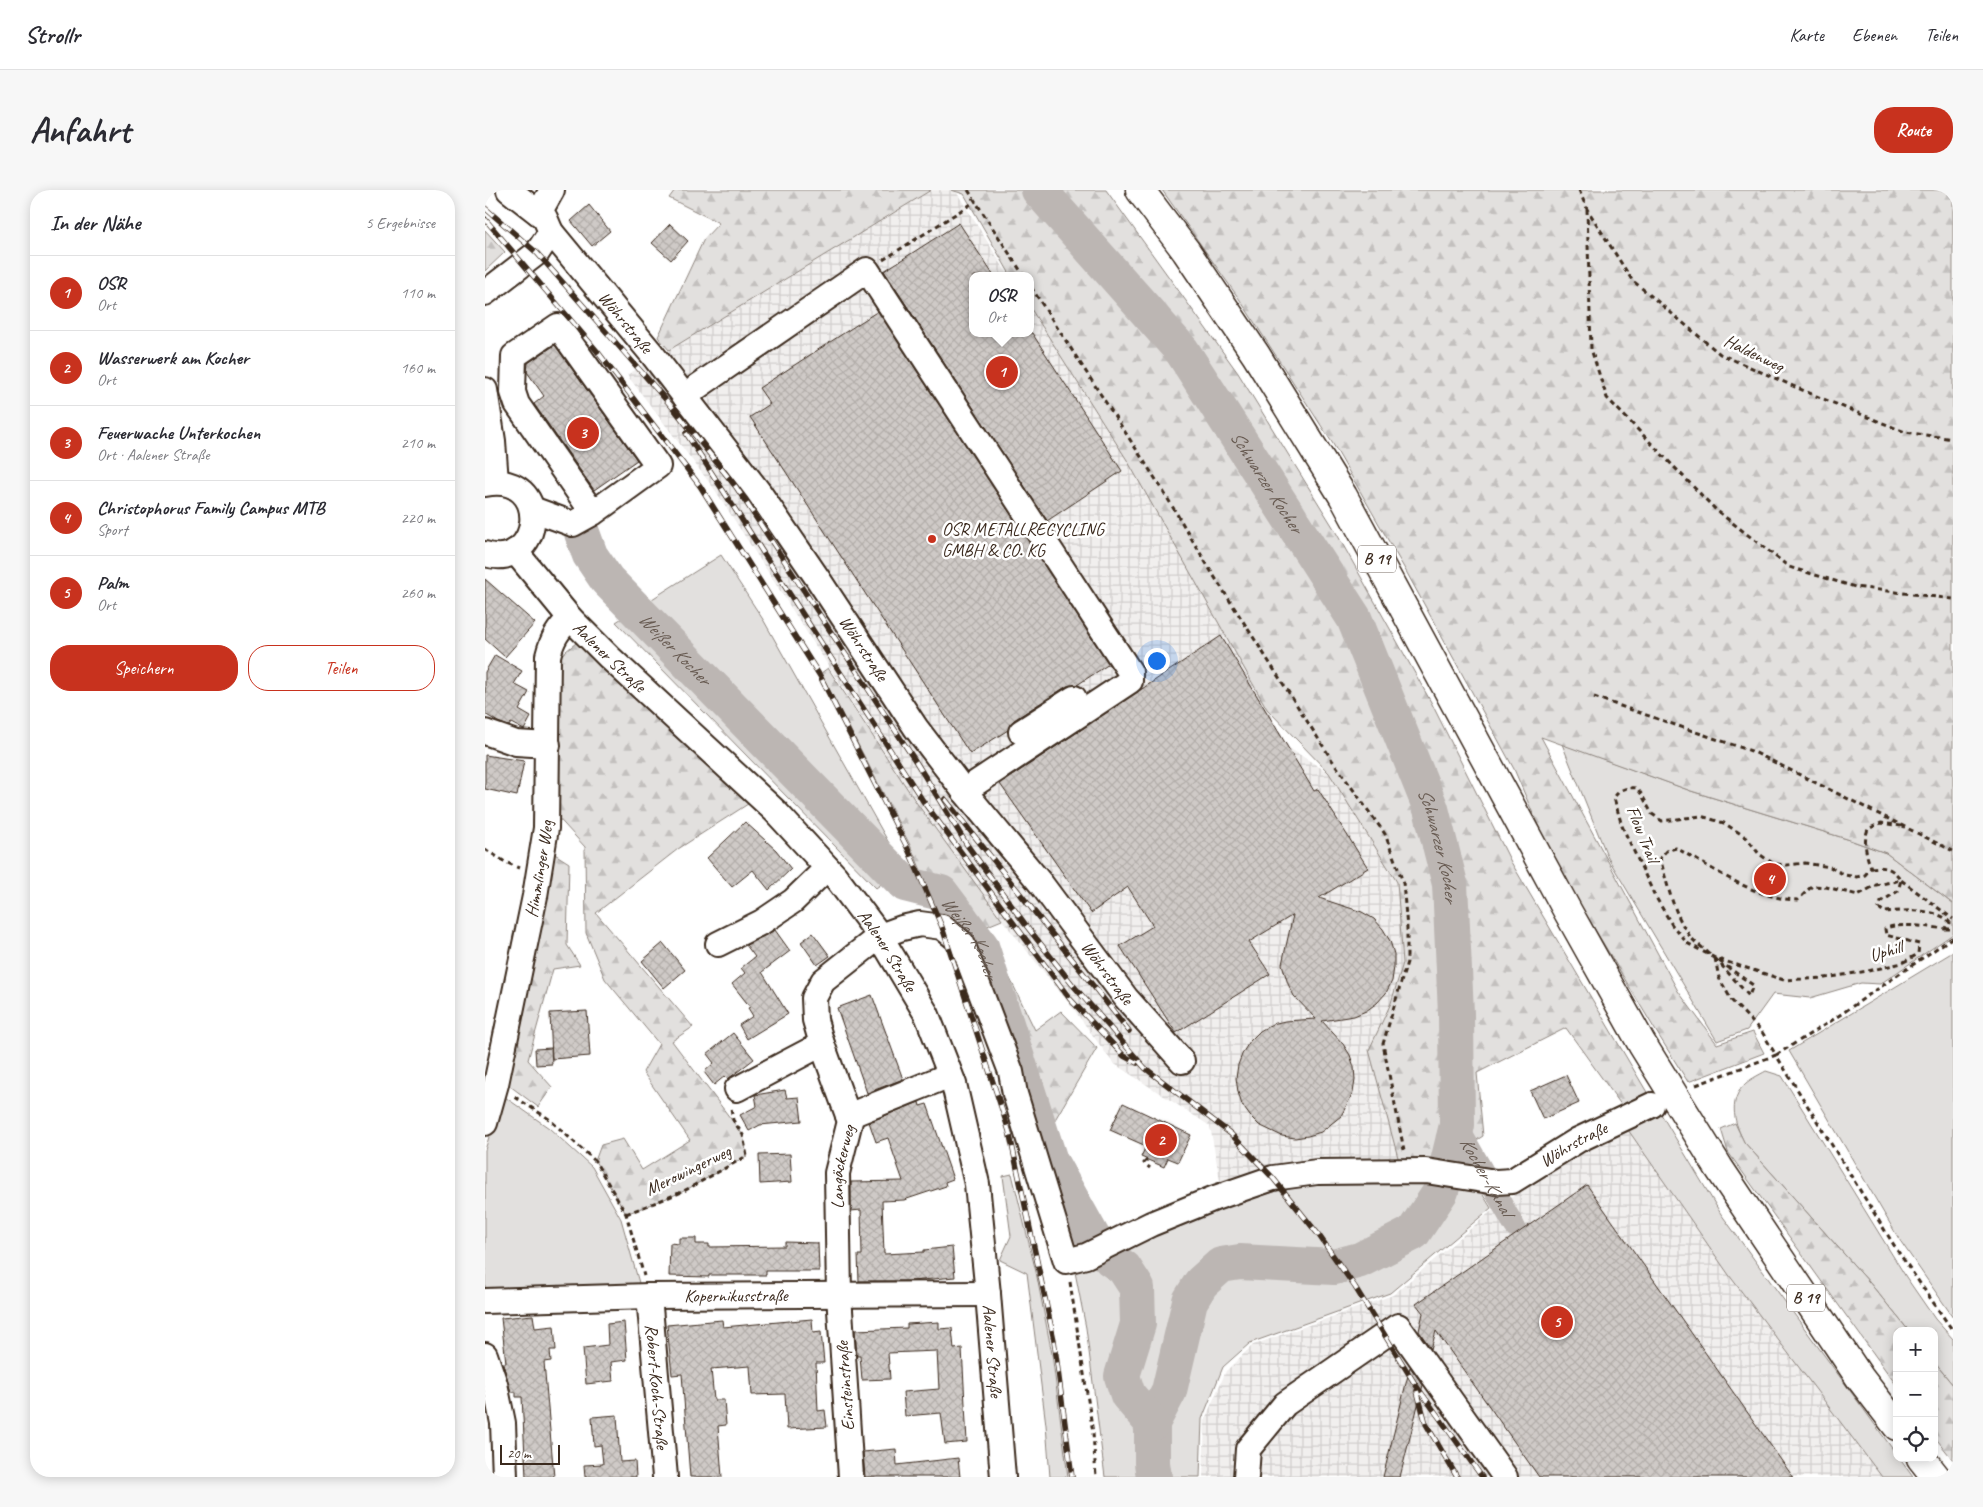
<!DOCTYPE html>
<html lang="de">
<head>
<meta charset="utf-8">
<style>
	body { margin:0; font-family:Caveat,sans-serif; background:#f7f7f7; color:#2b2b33 }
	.controls { position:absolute; right:15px; bottom:15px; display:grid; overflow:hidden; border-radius:10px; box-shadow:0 2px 12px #0003 }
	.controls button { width:45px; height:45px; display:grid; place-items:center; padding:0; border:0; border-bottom:1px solid #e1e1e2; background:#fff; color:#2b2b33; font:25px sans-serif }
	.scale { position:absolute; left:15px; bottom:12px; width:60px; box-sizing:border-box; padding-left:5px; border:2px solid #3b2a1e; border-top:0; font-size:14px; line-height:18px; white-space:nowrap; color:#3b2a1e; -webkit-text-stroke:4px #fff; paint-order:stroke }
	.you { position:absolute; left:671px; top:470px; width:18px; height:18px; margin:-12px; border:4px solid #fff; border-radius:50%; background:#1a73e8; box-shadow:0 0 0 8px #1a73e833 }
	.badge { display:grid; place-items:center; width:32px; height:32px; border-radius:50%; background:#c8321e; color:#fff; font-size:16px; font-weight:700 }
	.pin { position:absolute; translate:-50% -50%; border:2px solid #fff; box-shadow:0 1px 5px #0006 }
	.popup { position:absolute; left:484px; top:82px; width:65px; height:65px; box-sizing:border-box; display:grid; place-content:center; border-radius:10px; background:#fff; filter:drop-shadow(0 1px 4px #0005); font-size:16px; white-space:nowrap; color:#7c7c81 }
	.popup b { font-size:19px; color:#2b2b33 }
	.popup::after { content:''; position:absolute; left:50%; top:100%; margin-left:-10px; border:10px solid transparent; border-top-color:#fff }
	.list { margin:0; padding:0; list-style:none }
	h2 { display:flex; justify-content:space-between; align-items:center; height:65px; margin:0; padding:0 20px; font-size:21px }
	h2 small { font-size:16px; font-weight:400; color:#7c7c81 }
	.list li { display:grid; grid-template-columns:32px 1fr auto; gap:15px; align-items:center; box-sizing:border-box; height:75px; padding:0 20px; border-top:1px solid #e1e1e2 }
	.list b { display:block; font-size:19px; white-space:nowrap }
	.list p { margin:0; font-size:16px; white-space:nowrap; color:#7c7c81 }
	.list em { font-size:16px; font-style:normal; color:#7c7c81 }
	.actions { display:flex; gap:10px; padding:15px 20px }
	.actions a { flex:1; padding:11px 0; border:1px solid #c8321e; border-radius:20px; text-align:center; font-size:18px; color:#c8321e }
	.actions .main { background:#c8321e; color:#fff }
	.icon { flex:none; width:28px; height:28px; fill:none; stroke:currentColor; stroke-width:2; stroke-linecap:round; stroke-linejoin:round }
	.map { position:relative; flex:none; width:1468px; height:1287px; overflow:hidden; border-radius:20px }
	header { display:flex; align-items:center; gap:30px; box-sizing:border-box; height:70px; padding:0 25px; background:#fff; border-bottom:1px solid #e1e1e2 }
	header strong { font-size:24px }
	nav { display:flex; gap:28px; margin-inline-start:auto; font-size:18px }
	.intro { display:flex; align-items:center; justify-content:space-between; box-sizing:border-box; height:120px; padding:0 30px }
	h1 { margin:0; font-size:35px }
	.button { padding:12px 22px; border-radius:20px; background:#c8321e; color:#fff; font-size:18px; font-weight:700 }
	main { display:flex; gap:30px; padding:0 30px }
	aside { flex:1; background:#fff; border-radius:20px; box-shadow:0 2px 12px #0003 }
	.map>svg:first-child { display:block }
	.industrial { fill:url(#industrial-grid) }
	.green { fill:#e2e0de; stroke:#8e857e }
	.forest { fill:url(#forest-firs); stroke:#8e857e }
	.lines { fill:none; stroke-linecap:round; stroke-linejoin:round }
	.canal { stroke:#bcb6b3; stroke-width:21 }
	.river { stroke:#bcb6b3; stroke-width:36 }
	.building { fill:url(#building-cross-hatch); stroke:#3b2a1e }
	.minor-casing { stroke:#3b2a1e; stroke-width:28 }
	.highway-casing { stroke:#3b2a1e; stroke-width:31 }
	.path { stroke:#3b2a1e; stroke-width:3; stroke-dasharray:5 4; stroke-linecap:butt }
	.minor { stroke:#fff; stroke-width:24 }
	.highway { stroke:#fff; stroke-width:28 }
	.rail-casing { stroke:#3b2a1e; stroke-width:5.5 }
	.rail { stroke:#fff; stroke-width:4; stroke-dasharray:11; stroke-linecap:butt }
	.poi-dot { fill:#c8321e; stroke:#fff; stroke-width:2 }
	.labels { text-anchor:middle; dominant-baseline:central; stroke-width:5; stroke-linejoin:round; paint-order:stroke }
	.shield { fill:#fff; stroke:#766a62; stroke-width:1 }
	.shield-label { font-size:16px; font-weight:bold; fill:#3b2a1e }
	.street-label { font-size:18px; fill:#3b2a1e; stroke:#fff }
	.poi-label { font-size:18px; fill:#3b2a1e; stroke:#fff; text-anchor:start }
	.water-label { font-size:19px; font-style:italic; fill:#685b52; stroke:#fff }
</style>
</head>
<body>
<header>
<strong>Strollr</strong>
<nav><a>Karte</a><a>Ebenen</a><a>Teilen</a></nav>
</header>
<div class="intro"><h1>Anfahrt</h1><a class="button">Route</a></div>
<main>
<aside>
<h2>In der Nähe<small>5 Ergebnisse</small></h2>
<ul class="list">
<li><span class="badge">1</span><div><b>OSR</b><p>Ort</p></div><em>110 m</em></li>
<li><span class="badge">2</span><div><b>Wasserwerk am Kocher</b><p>Ort</p></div><em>160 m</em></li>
<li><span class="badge">3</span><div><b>Feuerwache Unterkochen</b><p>Ort · Aalener Straße</p></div><em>210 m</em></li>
<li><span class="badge">4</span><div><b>Christophorus Family Campus MTB</b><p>Sport</p></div><em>220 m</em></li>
<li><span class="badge">5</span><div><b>Palm</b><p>Ort</p></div><em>260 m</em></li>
</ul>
<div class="actions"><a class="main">Speichern</a><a>Teilen</a></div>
</aside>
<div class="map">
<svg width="1468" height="1287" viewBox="0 0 1468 1287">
	<defs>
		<pattern id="industrial-grid" width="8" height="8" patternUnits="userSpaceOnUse" patternTransform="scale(1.25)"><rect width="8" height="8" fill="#f1efee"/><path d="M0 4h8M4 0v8" fill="none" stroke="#d0cdcc"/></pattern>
		<pattern id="forest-firs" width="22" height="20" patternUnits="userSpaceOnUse" patternTransform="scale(1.25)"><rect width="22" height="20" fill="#e2e0de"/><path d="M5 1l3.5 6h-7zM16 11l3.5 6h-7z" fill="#c3c0be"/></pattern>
		<pattern id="building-cross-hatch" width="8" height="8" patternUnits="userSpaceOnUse" patternTransform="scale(1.25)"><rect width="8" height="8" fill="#cfcac7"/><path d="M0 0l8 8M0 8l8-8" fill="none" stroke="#b3aeaa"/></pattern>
	</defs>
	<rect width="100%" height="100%" fill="#fff"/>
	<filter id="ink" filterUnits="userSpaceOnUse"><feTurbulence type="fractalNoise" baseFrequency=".02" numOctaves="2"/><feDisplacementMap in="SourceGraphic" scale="10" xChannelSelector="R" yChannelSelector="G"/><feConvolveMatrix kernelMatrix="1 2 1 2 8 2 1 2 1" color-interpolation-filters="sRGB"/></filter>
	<g filter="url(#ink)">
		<path class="industrial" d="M446,0H464L472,3L524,86H488V143H546V119L642,270L804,558L844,583L912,692L918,773L906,813L915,975L827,969L780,979L736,996L725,936L628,873L587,817L517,730L433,615L230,300L142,185Z
			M1139,934L1244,1085L1403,1287H718L720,1229L741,1181L768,1155L908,1105L1004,1023L1075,973Z"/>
		<path class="green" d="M236,365L279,431L418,678L391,698L131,432Z
			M1077,554L1206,601L1362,649L1401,663L1468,714V744L1395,794L1376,793L1325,808L1288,804L1262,840L1232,851L1123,668Z
			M1468,762V1127L1414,1049L1304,861Z
			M1281,881L1297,886L1421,1087L1450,1129L1468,1149V1195L1449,1172V1141H1424L1384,1092L1259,952C1250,934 1243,913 1258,896C1263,890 1274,885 1281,881Z
			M17,905L64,938L107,977L136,1029L156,1100L0,1104V960Z
			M1173,919L1236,1024L1412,1265V1268H1414L1428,1287H1397L1244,1085L1139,934Z
			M527,984L551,1082L567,1164L583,1287H565L561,1235L542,1083L515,1070L526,1046L518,986Z
			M830,989L940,990L995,1000L1006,1018L905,1103L765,1153L738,1177L717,1229L715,1287H620L601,1138L590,1082L645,1056L744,1016Z"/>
		<path class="forest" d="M190,0H446L184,160L173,147L219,49L234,33L184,8Z
			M466,0H621L753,183L848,337L946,512L1026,672L1163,904L1137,916L1081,838L992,883L998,946L953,975H915L884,860L906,813L918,773L912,692L844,583L782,519L642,270L546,119V86H526L479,4Z
			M677,0H1468V714L1401,663L1362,649L1206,601L1056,547L1193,801L1232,854L1268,842L1279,863L1203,892L1169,838L1066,666L1029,579L922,383L848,254L755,110Z
			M0,40L20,62L0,81Z
			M91,453L266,612L193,659L111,723L208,837L187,851L258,945L262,966L197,1002L141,1024L110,971L116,955L138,949L157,980L205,950L158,882L174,854L120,789L101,743L100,657L69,623L71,469Z
			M343,478L433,615L517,730L500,737L550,840L576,821L612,858L561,945L604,1056L581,1063L458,731L425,655L336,483Z
			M65,661L84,673L82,755L95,775L68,779L43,870L67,897L53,917L21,893Z
			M1250,933L1259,952L1384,1092L1424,1141H1412V1196L1243,962L1236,939Z
			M1449,1172L1468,1195V1270L1449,1246Z"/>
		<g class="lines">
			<path class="canal" id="s1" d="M972,935L1030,1037"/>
			<g class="river">
				<path id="s2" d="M554,0L697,161L869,428L946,619L965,694L971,823L972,935L956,1001L928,1043L875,1070L849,1077L755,1072L736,1075L716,1093L705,1111L684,1201L667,1233V1273L669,1287"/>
				<path id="s3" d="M97,343L105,365L122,390L420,694L456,703L496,756L565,971L608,1048L626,1069L639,1078L652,1098L653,1134L637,1186L643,1205L667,1233"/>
			</g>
		</g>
		<path class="building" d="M104,15L125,41L107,56L86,31Z
			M474,33L509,86H488V143H547L637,281L562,331L399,81Z
			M185,34L203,51L186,70L167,53Z
			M393,121L624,474L592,495L582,496L529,530L523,540L485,564L265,227L285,214L274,198Z
			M70,155L152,270L109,300L49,214L59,206L42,182L43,173Z
			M0,389L50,433L20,467L0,449Z
			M736,446L829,601L833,599L883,678L834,708L877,722L889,729L898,739L905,751L909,764V777L907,791L901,803L892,813L881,821L869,826L837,831L858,854L865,865L869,877L870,890L868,903L856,926L836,942L823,946L810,948L797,946L774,935L765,926L757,915L753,902L751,888L753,875L758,862L765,851L775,841L787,834L800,831L831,829L809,806L803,794L797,774L808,725L764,752L785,784L691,843L635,756L668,736L643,697L606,723L515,594Z
			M10,465L37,481L29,494L44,502L34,520L46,527L39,540L26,533L24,536L13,532L0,524V482Z
			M0,565L39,571L32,606L0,599Z
			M260,632L291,660L306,679L284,700L268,680L247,697L222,668Z
			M290,740L305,761L277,782L303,824L262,849L254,835L268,826L263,818L265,817L247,794L260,783L256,778L270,767L261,755Z
			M328,743L345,766L332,775L316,752Z
			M178,753L200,780L179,798L157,771Z
			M387,805L418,889L382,903L352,818Z
			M102,821L105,866L67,869L65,823Z
			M248,843L269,869L243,889L240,886L229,895L219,882L229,873L222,864Z
			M66,858L67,874L51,875L50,859Z
			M1081,885L1094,913L1058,929L1045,901Z
			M300,900L302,908L314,907L317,931L275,935L264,941L255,925L272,916L270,905Z
			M434,912L435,916L442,914L468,989L460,992L461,996L419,1010L397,1011L399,1064L439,1062V1060L467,1057L470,1087L426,1091H374L373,1065H377L376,1020L366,1021V992L418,991L403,948L391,952L384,932Z
			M638,913L706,945L693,972L683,968L679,977L656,967L661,956L625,940Z
			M305,964L307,992L275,994L274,965Z
			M1102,995L1308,1287H1054L951,1141L946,1159L934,1141L938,1123L931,1114Z
			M194,1048H211V1054H224V1057L300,1056V1052L333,1053L334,1081H281V1085H224V1087L184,1086L185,1053L194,1054Z
			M48,1125L50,1138L69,1136L71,1160H65L66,1171L59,1172L69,1287H41L37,1207H31V1202H26L19,1177L18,1173H21L16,1128Z
			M327,1129L328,1143L336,1142L339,1173H331L333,1221L340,1220L342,1237L302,1239L300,1204L267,1205L265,1176L226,1179L229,1210H239L241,1235L233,1236L237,1287H205L197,1184L187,1185L182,1135L237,1130L238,1137Z
			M139,1132L142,1170L126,1172L128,1191L101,1194L98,1158L123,1155L122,1134Z
			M454,1132V1139L467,1138L469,1159L477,1158L482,1252L460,1254L456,1223L420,1226L418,1202L454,1199L452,1161L403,1163L405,1189L377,1190L375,1166H372L370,1140L422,1138V1134Z
			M925,1177L938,1195L915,1287H898Z
			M132,1225L135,1272L150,1271L151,1287H100L99,1275L118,1274L116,1255L109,1256L107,1227Z
			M411,1259L412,1275L473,1268L475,1287H380L378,1262Z"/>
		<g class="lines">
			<defs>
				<g id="minor">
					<path id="s4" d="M24,0L60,28L66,42L167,164L273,301L333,389L431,538L479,601L557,695L641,808L697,871"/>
					<path d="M54,23L67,0"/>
					<path d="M0,103L52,63L66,42"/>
					<path d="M0,200L8,251L11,292"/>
					<path d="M201,208L212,197L382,80L645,482V491L479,601"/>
					<path d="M0,294C68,281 58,382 0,364"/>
					<path d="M47,319L88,334L108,323L173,276L73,136L29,166L28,202L32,214L108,323"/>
					<path id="s5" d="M30,361L85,428L124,467L290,621L350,686L395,746L442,825L469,894L492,994L503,1104L518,1287"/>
					<path d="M0,542L31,553L63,555"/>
					<path d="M536,542L589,508"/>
					<path d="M233,754L277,732L308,711L342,678"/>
					<path d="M252,899L337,854"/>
					<path d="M363,926L465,885"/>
					<path id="s6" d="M0,933L11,894L50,706L61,638L63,466C67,449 73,440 85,428"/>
					<path id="s7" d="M164,1106L180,1287"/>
					<path id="s8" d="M0,1111L164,1106L503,1104"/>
					<path d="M0,1165L10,1194L18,1233L20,1287"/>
					<path id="s9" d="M366,1287L354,1105L352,983L365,931L337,854L330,830L329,808L338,791L395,746L417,738L435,734L457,737L477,753L526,882L530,904L581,1071L601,1066L666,1034L730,1008L788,988L832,982L941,981L1011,992L1027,991L1093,950L1167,915"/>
					<path d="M761,1287L763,1259L800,1214L913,1136L1020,1287"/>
				</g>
				<path id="highway" d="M655,0L701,61L771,165L858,306L1083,722L1157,854L1234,978L1375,1188L1412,1236
					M1436,1268L1451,1287"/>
			</defs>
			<use href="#minor" class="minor-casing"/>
			<use href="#highway" class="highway-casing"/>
			<path class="path" d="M483,0L539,86
				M1094,0L1102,19L1147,90L1235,164L1331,206L1420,242L1468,249
				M1102,19L1106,159L1122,208L1231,320L1304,377L1370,397L1468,409
				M398,70L491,11
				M546,97L677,299L727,383L847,570L900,644L918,692L922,738V772L898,854L919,960
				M1109,507L1269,562L1468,661
				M0,659L20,672L34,678
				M1386,678C1400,676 1408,678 1416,690L1413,701L1396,712L1394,718L1399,722C1417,721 1453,717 1465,733L1460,739C1447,737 1410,732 1400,739L1401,745L1434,754L1433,764L1417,773L1383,781L1340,788L1299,790L1230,768L1202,753L1187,735L1169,704L1137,636L1129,608C1134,599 1142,597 1152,598L1157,605L1167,624L1177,631L1216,626L1239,633L1262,648L1274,664L1289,674L1302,675L1320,673L1345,677L1360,685L1372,687L1380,685L1386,678C1381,665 1378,652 1383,639L1396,633L1416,636
				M1460,739H1468
				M1225,764C1217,757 1207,751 1202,742C1188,721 1182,693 1175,668L1181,661L1191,658C1228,678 1269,709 1313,710L1327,696L1341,697L1373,705L1391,695L1416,690L1468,729
				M1230,768L1264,806L1268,795L1234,771
				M1230,768L1234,788L1247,811L1277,842L1291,865L1346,831L1468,747
				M1211,895L1291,865L1412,1060L1468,1141
				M30,907L64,929L110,971L141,1024L159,1086
				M662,970L659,973L665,978
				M141,1024L197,1002L262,966L258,945L248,930L246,918
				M585,1092L608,1243L611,1287"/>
			<use href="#minor" class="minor"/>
			<use href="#highway" class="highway"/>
			<defs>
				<path id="rail" d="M0,18L52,63L189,219L251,297L431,572L482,655L540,734L587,794L660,878L746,944L788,988L833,1044L870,1097L930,1194L997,1287
					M0,29L112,161L215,296L335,486L423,659L457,737L524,941L569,1150L587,1287
					M201,243L438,611L585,809L639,866L652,873
					M460,609L644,841
					M932,1201L941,1234L972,1287"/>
			</defs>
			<use href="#rail" class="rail-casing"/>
			<use href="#rail" class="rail"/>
		</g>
	</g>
	<circle class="poi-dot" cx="447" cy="349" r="5"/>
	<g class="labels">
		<g class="shield">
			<rect x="873" y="355.5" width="38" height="27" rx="4"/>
			<rect x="1302" y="1094.5" width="38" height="27" rx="4"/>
		</g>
		<g class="shield-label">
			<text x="892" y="369">B 19</text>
			<text x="1321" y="1108">B 19</text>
		</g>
		<g class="street-label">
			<text stroke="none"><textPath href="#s4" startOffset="178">Wöhrstraße</textPath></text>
			<text transform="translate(1269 163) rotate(26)">Haldenweg</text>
			<text stroke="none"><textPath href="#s4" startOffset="582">Wöhrstraße</textPath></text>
			<text stroke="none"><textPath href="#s5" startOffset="142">Aalener Straße</textPath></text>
			<text transform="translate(1158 644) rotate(68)">Flow Trail</text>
			<text stroke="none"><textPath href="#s6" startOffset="260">Himmlinger Weg</textPath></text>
			<text stroke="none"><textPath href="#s5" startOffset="548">Aalener Straße</textPath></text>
			<text transform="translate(1401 761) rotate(-18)">Uphill</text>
			<text stroke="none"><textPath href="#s4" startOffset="988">Wöhrstraße</textPath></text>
			<text stroke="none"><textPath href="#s9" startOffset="1539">Wöhrstraße</textPath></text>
			<text stroke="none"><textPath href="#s9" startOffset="311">Langäckerweg</textPath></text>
			<text transform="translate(203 980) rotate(-26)">Merowingerweg</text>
			<text stroke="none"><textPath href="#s8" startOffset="251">Kopernikusstraße</textPath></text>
			<text stroke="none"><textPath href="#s5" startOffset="968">Aalener Straße</textPath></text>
			<text stroke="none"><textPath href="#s7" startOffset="91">Robert-Koch-Straße</textPath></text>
			<text transform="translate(360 1196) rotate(-94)">Einsteinstraße</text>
		</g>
		<g class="poi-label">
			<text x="457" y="339">OSR METALLRECYCLING<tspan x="457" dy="21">GMBH &amp; CO. KG</tspan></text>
		</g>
		<g class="water-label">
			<text stroke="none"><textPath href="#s2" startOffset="371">Schwarzer Kocher</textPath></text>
			<text stroke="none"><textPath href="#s3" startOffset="150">Weißer Kocher</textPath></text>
			<text stroke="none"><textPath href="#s2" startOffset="776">Schwarzer Kocher</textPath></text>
			<text stroke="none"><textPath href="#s3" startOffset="570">Weißer Kocher</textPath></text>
			<text stroke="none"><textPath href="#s1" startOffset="59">Kocher-Kanal</textPath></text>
		</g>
	</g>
</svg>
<div class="controls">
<button>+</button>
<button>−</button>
<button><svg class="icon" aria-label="locate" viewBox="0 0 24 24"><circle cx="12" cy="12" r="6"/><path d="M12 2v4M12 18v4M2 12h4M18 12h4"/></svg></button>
</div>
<div class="scale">20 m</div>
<div class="you"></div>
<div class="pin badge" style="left:517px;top:182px">1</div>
<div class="popup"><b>OSR</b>Ort</div>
<div class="pin badge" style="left:676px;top:950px">2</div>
<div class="pin badge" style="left:98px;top:243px">3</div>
<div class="pin badge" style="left:1285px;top:689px">4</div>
<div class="pin badge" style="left:1072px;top:1132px">5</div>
</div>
</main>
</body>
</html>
